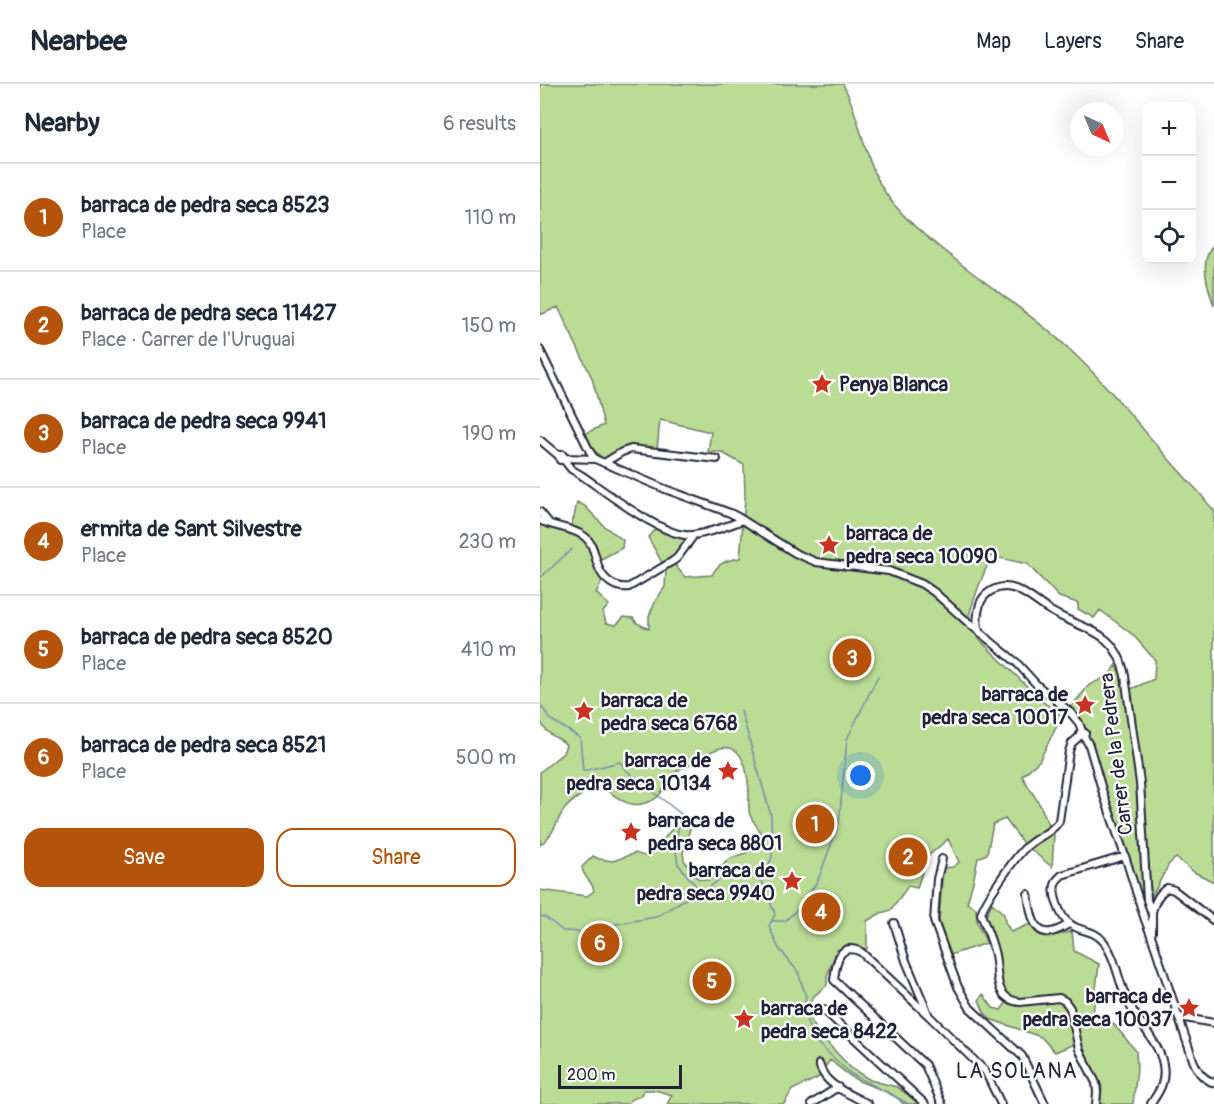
<!DOCTYPE html>
<html lang="en">
<head>
<meta charset="utf-8">
<style>
	body { margin:0; font-family:Pangolin,sans-serif; background:#f2f2f3; color:#1f2937 }
	.controls { position:absolute; right:18px; top:18px; display:grid; overflow:hidden; border-radius:12px; box-shadow:0 6px 24px #0002 }
	.controls button { width:54px; height:54px; display:grid; place-items:center; padding:0; border:0; border-bottom:2px solid #e0e1e3; background:#fff; color:#1f2937; font:30px sans-serif }
	.compass { position:absolute; left:530px; top:18px; width:54px; height:54px; border-radius:50%; background:#fff; box-shadow:0 6px 24px #0002; rotate:136deg }
	.scale { position:absolute; left:18px; bottom:15px; width:124px; box-sizing:border-box; padding-left:6px; border:3px solid #22223b; border-top:0; font-size:16px; line-height:21px; white-space:nowrap; color:#22223b; -webkit-text-stroke:4px #fff; paint-order:stroke }
	.you { position:absolute; left:321px; top:692px; width:21px; height:21px; margin:-15px; border:4px solid #fff; border-radius:50%; background:#1a73e8; box-shadow:0 0 0 9px #1a73e833 }
	.badge { display:grid; place-items:center; width:39px; height:39px; border-radius:50%; background:#b45309; color:#fff; font-size:20px; font-weight:700 }
	.pin { position:absolute; translate:-50% -50%; border:3px solid #fff; box-shadow:0 2px 6px #0006 }
	.list { margin:0; padding:0; list-style:none }
	h2 { display:flex; justify-content:space-between; align-items:center; height:78px; margin:0; padding:0 24px; font-size:26px }
	h2 small { font-size:20px; font-weight:400; color:#747a83 }
	.list li { display:grid; grid-template-columns:39px 1fr auto; gap:18px; align-items:center; box-sizing:border-box; height:108px; padding:0 24px; border-top:2px solid #e0e1e3 }
	.list b { display:block; font-size:22px; white-space:nowrap }
	.list p { margin:0; font-size:20px; white-space:nowrap; color:#747a83 }
	.list em { font-size:20px; font-style:normal; color:#747a83 }
	.actions { display:flex; gap:12px; padding:18px 24px }
	.actions a { flex:1; padding:14px 0; border:2px solid #b45309; border-radius:18px; text-align:center; font-size:21px; color:#b45309 }
	.actions .main { background:#b45309; color:#fff }
	.icon { flex:none; width:33px; height:33px; fill:none; stroke:currentColor; stroke-width:2; stroke-linecap:round; stroke-linejoin:round }
	.map { position:relative; flex:none; width:674px; height:1020px; overflow:hidden }
	header { display:flex; align-items:center; gap:36px; box-sizing:border-box; height:84px; padding:0 30px; background:#fff; border-bottom:2px solid #e0e1e3 }
	header strong { font-size:28px }
	nav { display:flex; gap:33px; margin-inline-start:auto; font-size:21px }
	main { display:flex }
	aside { flex:1; background:#fff }
	.map>svg:first-child { display:block }
	.green { fill:#badc95; stroke:#6e7f68; stroke-width:1.5 }
	.lines { fill:none; stroke-linecap:round; stroke-linejoin:round }
	.stream { stroke:#758cab; stroke-width:1.5 }
	.minor-casing { stroke:#22223b; stroke-width:10 }
	.minor { stroke:#fff; stroke-width:6 }
	.labels { text-anchor:middle; dominant-baseline:central; stroke-width:4.5; stroke-linejoin:round; paint-order:stroke }
	.poi-label { font-size:20px; font-weight:bold; fill:#22223b; stroke:#fff; text-anchor:start }
	.street-label { font-size:20px; fill:#22223b; stroke:#fff }
	.neighbourhood-label { font-size:21px; letter-spacing:1.5px; fill:#22223b; stroke:#fff }
</style>
</head>
<body>
<header>
<strong>Nearbee</strong>
<nav><a>Map</a><a>Layers</a><a>Share</a></nav>
</header>
<main>
<aside>
<h2>Nearby<small>6 results</small></h2>
<ul class="list">
<li><span class="badge">1</span><div><b>barraca de pedra seca 8523</b><p>Place</p></div><em>110 m</em></li>
<li><span class="badge">2</span><div><b>barraca de pedra seca 11427</b><p>Place · Carrer de l'Uruguai</p></div><em>150 m</em></li>
<li><span class="badge">3</span><div><b>barraca de pedra seca 9941</b><p>Place</p></div><em>190 m</em></li>
<li><span class="badge">4</span><div><b>ermita de Sant Silvestre</b><p>Place</p></div><em>230 m</em></li>
<li><span class="badge">5</span><div><b>barraca de pedra seca 8520</b><p>Place</p></div><em>410 m</em></li>
<li><span class="badge">6</span><div><b>barraca de pedra seca 8521</b><p>Place</p></div><em>500 m</em></li>
</ul>
<div class="actions"><a class="main">Save</a><a>Share</a></div>
</aside>
<div class="map">
<svg width="674" height="1020" viewBox="0 0 674 1020">
	<rect width="100%" height="100%" fill="#fff"/>
	<filter id="ink" filterUnits="userSpaceOnUse"><feTurbulence type="fractalNoise" baseFrequency=".0167" numOctaves="2"/><feDisplacementMap in="SourceGraphic" scale="12" xChannelSelector="R" yChannelSelector="G"/><feConvolveMatrix kernelMatrix="1 2 1 2 8 2 1 2 1" color-interpolation-filters="sRGB"/></filter>
	<g filter="url(#ink)">
		<path class="green" d="M0,0H303C322,36 324,81 349,114C366,137 390,156 412,173C450,203 491,230 527,263C574,306 612,359 656,405C663,412 667,420 674,426V798L654,788L636,774L629,780L605,825L541,635L530,624L549,601L568,592L576,582L591,605L614,595L615,576L593,551L560,526L554,534L538,525V519L519,513L487,480L451,472L438,504L429,531L439,555L502,617L522,632L499,677L482,692L500,721L514,751L512,783L483,759L465,735L453,740L447,770L438,774L433,798L427,819L436,824L437,839L447,859L410,871L399,837L403,784L413,783L419,778L408,755L387,773L377,804L368,802L351,826L341,829L327,837V865L312,863L297,866L287,892V901C274,912 268,914 268,932L280,951L311,984L330,996L357,1003L380,1020H363C353,1006 332,1004 317,996C307,991 299,983 290,976L278,994L252,1006L244,1020H127L132,1011L115,1006H104L100,1012L90,1016L89,1020H0V806L47,812L54,807C53,797 42,793 42,783L53,772L59,775L73,777L95,769L107,773C111,770 115,767 118,763C126,753 133,737 148,741L150,745L143,768L144,776L156,793L160,795L169,796C173,793 177,791 179,787C182,783 184,779 188,776C198,768 223,771 220,750C219,741 209,736 209,726C208,716 210,707 208,698C204,660 186,654 157,677C150,682 139,684 133,690C121,704 124,716 101,720C83,724 72,705 55,702C45,708 32,716 24,726C15,739 15,750 0,761V688L23,669L26,661C21,654 15,655 9,649C5,646 2,641 0,636V430L8,442L28,449L34,433L37,418L45,422L64,442L83,456L82,464L59,476L63,496L56,509L69,521L63,528L66,539L76,541L84,533L93,534L97,539L109,545V532L116,516L125,503L126,486L108,453L116,444L147,454L151,463L136,478L135,481L145,493L172,491C178,479 187,476 200,474L205,414L204,381L181,368H168L171,348L120,336L117,366C95,365 83,363 64,376L50,362L44,350L64,341L52,294L18,223L0,231Z
			M674,161V222C668,204 658,176 674,161Z
			M452,819L464,830L465,838L471,848L490,840C508,853 512,854 532,847L534,867L559,880L552,939L567,932L596,967L597,985L593,1020H560L562,1003L542,961H532L515,968L501,953L450,935L444,928L439,916L443,910L453,924L461,926L466,919L455,857L446,832Z"/>
		<g class="lines">
			<path class="stream" d="M0,494L32,465
				M0,620L10,635L40,654L43,687L80,678L87,687L141,730L135,762L138,780L159,806
				M201,627L231,732L232,773L223,797
				M0,832L5,833L23,847L43,848L70,841L116,833L150,812L165,806L195,785H206L222,798L235,830L229,842L238,863L258,888L266,913L263,926L273,955L311,990L369,1020
				M232,837H245L261,822L278,796L299,739L307,655L338,592"/>
			<defs>
				<path id="minor" d="M0,266L50,368L55,375
					M0,356L19,372L20,376H24L31,385L41,391C66,408 117,448 145,451C160,453 189,441 203,436
					M19,372L22,370L25,374L55,375L125,405L190,429L198,433L255,469L276,478L349,487L382,500L394,508L432,542L476,578L497,601L530,628L539,639L542,647L545,649L544,652L549,661L563,709L585,772L605,836L612,854L653,976C658,988 662,994 674,999
					M64,379L82,368L91,365L177,375
					M0,428L9,439
					M0,436C13,443 31,443 44,452C59,463 52,487 71,499C77,503 82,504 89,503L133,477L137,474L154,451
					M439,547C436,538 437,530 440,520C442,514 446,510 451,507C473,494 492,516 509,526C543,547 576,544 585,592L600,699L607,816L612,830V848
					M542,647L540,649V652L532,659L529,667L519,737C512,749 496,753 486,763C476,772 444,817 441,830C445,842 451,854 454,867C460,886 451,915 480,918L519,914L525,917L530,924L539,965L556,999L557,1008L556,1020
					M585,772L522,791C520,793 517,795 516,798C511,808 520,833 529,839C540,849 553,844 564,858C576,874 578,896 586,913C596,941 632,966 622,1000C620,1007 615,1013 611,1020
					M402,775L397,795L394,837L418,903L430,924L482,972L505,1020
					M488,810C490,823 492,852 511,848C517,847 524,843 529,840
					M612,828C615,818 618,810 627,804L634,806L674,837
					M354,839L366,877L389,932L445,987L461,1020
					M283,925L385,1020
					M389,932L321,868C298,857 296,880 294,896L385,981L402,1020
					M639,933L674,939
					M279,980C280,983 281,986 283,989C290,1003 315,1013 328,1020
					M272,1020L298,1003"/>
			</defs>
			<use href="#minor" class="minor-casing"/>
			<use href="#minor" class="minor"/>
		</g>
	</g>
	<defs>
		<symbol id="sight-bare" viewBox="-9 -9 18 18"><path d="M0-6L1.8-2.2L6-1.7L2.9 1.2L3.7 5.4L0 3.3L-3.7 5.4L-2.9 1.2L-6-1.7L-1.8-2.2Z" fill="#c8321e" stroke="#fff" stroke-width="2.5" paint-order="stroke"/></symbol>
	</defs>
	<g fill-rule="evenodd">
		<use href="#sight-bare" x="267" y="285" width="30" height="30"/>
		<use href="#sight-bare" x="274" y="446" width="30" height="30"/>
		<use href="#sight-bare" x="530" y="606" width="30" height="30"/>
		<use href="#sight-bare" x="29" y="612" width="30" height="30"/>
		<use href="#sight-bare" x="173" y="672" width="30" height="30"/>
		<use href="#sight-bare" x="76" y="733" width="30" height="30"/>
		<use href="#sight-bare" x="237" y="782" width="30" height="30"/>
		<use href="#sight-bare" x="634" y="909" width="30" height="30"/>
		<use href="#sight-bare" x="189" y="920" width="30" height="30"/>
	</g>
	<g class="labels">
		<g class="poi-label">
			<text x="299" y="300">Penya Blanca</text>
			<text x="306" y="449">barraca de<tspan x="306" dy="23">pedra seca 10090</tspan></text>
			<text x="528" y="610" text-anchor="end">barraca de<tspan x="528" dy="23">pedra seca 10017</tspan></text>
			<text x="61" y="616">barraca de<tspan x="61" dy="23">pedra seca 6768</tspan></text>
			<text x="171" y="676" text-anchor="end">barraca de<tspan x="171" dy="23">pedra seca 10134</tspan></text>
			<text x="108" y="736">barraca de<tspan x="108" dy="23">pedra seca 8801</tspan></text>
			<text x="235" y="786" text-anchor="end">barraca de<tspan x="235" dy="23">pedra seca 9940</tspan></text>
			<text x="632" y="912" text-anchor="end">barraca de<tspan x="632" dy="23">pedra seca 10037</tspan></text>
			<text x="221" y="924">barraca de<tspan x="221" dy="23">pedra seca 8422</tspan></text>
		</g>
		<g class="street-label">
			<text transform="translate(576 670) rotate(-97)">Carrer de la Pedrera</text>
		</g>
		<g class="neighbourhood-label">
			<text x="477" y="987">LA SOLANA</text>
		</g>
	</g>
</svg>
<div class="controls">
<button>+</button>
<button>−</button>
<button><svg class="icon" aria-label="locate" viewBox="0 0 24 24"><circle cx="12" cy="12" r="6"/><path d="M12 2v4M12 18v4M2 12h4M18 12h4"/></svg></button>
</div>
<svg class="compass" viewBox="-18 -18 36 36"><path d="M0-13l5 13h-10z" fill="#e53935"/><path d="M0 13l5-13h-10z" fill="#747a83"/></svg>
<div class="scale">200 m</div>
<div class="you"></div>
<div class="pin badge" style="left:275px;top:740px">1</div>
<div class="pin badge" style="left:368px;top:773px">2</div>
<div class="pin badge" style="left:312px;top:574px">3</div>
<div class="pin badge" style="left:281px;top:828px">4</div>
<div class="pin badge" style="left:172px;top:897px">5</div>
<div class="pin badge" style="left:60px;top:859px">6</div>
</div>
</main>
</body>
</html>
